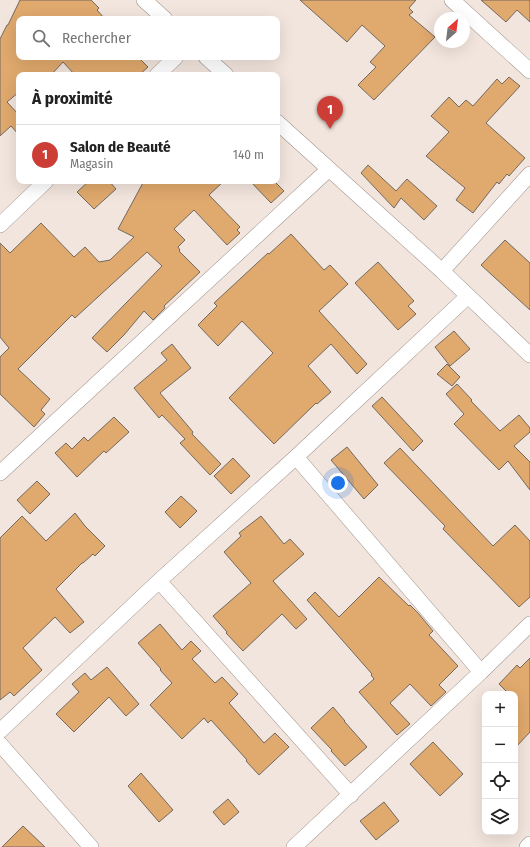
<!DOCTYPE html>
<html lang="fr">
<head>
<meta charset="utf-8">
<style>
	body { margin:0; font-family:"Fira Sans Condensed",sans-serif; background:#f2f2f2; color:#222 }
	.controls { position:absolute; right:12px; bottom:12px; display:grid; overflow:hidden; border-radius:8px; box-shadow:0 4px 16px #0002 }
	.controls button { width:36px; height:36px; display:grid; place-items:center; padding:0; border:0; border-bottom:1px solid #e0e0e0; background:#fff; color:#222; font:20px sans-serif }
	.compass { position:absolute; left:434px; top:12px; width:36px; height:36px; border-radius:50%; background:#fff; box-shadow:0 4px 16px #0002; rotate:28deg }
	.you { position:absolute; left:338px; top:483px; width:14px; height:14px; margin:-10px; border:3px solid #fff; border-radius:50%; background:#1a73e8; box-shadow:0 0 0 6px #1a73e833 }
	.badge { display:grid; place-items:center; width:26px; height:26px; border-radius:50%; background:#cc3e35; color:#fff; font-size:13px; font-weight:700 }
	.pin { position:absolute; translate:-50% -33px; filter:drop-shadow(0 1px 2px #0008) }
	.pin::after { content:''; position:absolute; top:21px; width:14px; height:12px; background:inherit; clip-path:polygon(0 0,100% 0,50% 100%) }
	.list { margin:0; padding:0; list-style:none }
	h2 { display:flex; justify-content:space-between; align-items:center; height:52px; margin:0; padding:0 16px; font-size:17px }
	h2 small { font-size:13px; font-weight:400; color:#767676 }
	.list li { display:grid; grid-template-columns:26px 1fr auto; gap:12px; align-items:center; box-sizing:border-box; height:60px; padding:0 16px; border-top:1px solid #e0e0e0 }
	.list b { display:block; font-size:15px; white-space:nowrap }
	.list p { margin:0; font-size:13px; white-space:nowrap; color:#767676 }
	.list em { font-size:13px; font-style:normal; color:#767676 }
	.icon { flex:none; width:22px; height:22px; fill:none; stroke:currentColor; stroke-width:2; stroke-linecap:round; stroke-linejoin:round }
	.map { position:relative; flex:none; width:530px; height:847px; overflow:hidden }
	.search { position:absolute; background:#fff; box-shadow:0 4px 16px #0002; left:16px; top:16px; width:264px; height:44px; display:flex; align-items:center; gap:10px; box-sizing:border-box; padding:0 14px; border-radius:8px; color:#767676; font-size:15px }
	.panel { position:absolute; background:#fff; box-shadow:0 4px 16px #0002; left:16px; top:72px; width:264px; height:112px; border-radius:8px }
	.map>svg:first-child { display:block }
	.building { fill:#e0a96d; stroke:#726960 }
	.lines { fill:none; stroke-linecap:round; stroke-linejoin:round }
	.street-casing { stroke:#a0948c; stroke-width:16 }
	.street { stroke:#fff; stroke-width:15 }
</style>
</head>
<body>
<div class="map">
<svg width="530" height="847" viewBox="0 0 530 847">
	<rect width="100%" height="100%" fill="#f2e5dd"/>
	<path class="building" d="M20,0H91L99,8L97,10L105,19H19V57H138L148,67L139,75H75L63,62L51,75H19V92L7,102L19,115V135L11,126L0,136V39L7,25H8Z
		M300,0H416L409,8L413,12L409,15L435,37L374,100L358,85L376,67L370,62L385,46L362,25L347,42Z
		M481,0H530V22L517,10L506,22Z
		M509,77L520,86L486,123L525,158L509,176L507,174L499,184L497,182L473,213L456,200L465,188L426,156L449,132L431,116L449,97L459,107L466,100L473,106L497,79L502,84Z
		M368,165L396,191L407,179L437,206L424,220L401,198L394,208L361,173Z
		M89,181H109L116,189L94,209L77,192Z
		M144,181H224L209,195L240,227L237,230L240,233L227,245L194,210L174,229L185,240L178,247L180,250L179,251L200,272L164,306L165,308L153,320L144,311L124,335L107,352L92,338L162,266L147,252L75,318L72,315L18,369L50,399L41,410L45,414L34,427L0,394V357L9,348L0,337V243L10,253L41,223L74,257L85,247L99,262L110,260L134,237L118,229Z
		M250,181H274L284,191L271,203Z
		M291,234L324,270L330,265L348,284L319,311L339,333L367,364L357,374L331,344L308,366L331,392L317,404L316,403L274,444L229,398L273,353L242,321L218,346L198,325L217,306L214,303L268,253L269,254Z
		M505,240L530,263V310L481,265Z
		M378,262L414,301L408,306L416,314L398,330L355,283Z
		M454,331L470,349L450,366L435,347Z
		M172,344L191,368L160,393L193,432L192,434L221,464L210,475L180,443L185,439L162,415L159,418L134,388L167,360L161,353Z
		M447,364L460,377L452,386L437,374Z
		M457,384L472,400L471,401L500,431L519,415L530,428V432L514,446L530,462V490L508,461L499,470L454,424L464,414L446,394Z
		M382,397L423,441L413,451L372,406Z
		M114,417L129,432L106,453L104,451L77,477L55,453L66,443L72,449L84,437L88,441Z
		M347,447L378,485L364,499L331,460Z
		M400,448L493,546L515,525L530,541V597L519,607L443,529L445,526L384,463Z
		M233,458L250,476L231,494L214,476Z
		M37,481L50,494L30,514L17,500Z
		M181,496L197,511L180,528L165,512Z
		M75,513L85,526L105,546L95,556L93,554L83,563H82L56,589L84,622L70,633L55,617L23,648L42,670L14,696L10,692L0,700V538L22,516L46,541Z
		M261,516L284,544L290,539L304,554L273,581L307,619L296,629L282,614L243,651L226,633L227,632L213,616L251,583L224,552L241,536L239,533Z
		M379,577L409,606L410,605L418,613L433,631L429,635L458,666L439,685L446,692L431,706L410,684L390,703L410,724L397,735L359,692L374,679L371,675L372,674L307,600L315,592L339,617Z
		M160,624L182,650L191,641L201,651L192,659L215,683L222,677L238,694L229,703L264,743L275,733L289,747L259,775L246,761L247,760L211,720L208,723L204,718L182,739L150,705L172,683L160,670L161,669L138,643Z
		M530,658V732L515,748V694H509L499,684L517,665L520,668Z
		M107,667L139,704L126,716L109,697L74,732L56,714L79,692L72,684L85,673L91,680Z
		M333,707L345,721H344L367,747L345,766L331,751L332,750L311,728Z
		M433,742L463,774L440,796L410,764Z
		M141,773L173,810L159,822L128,786Z
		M228,799L239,812L224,825L213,812Z
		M384,802L399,821L376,840L360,821Z
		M23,826L45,847H2Z"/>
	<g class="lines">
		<defs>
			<path id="street" d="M144,0L165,19
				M452,0L530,71
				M206,57L226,75
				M157,75L176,57
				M277,122L442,271L530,355
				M0,225L46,181
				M442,271L530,174
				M296,457L481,672
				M0,473L329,169
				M159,581L351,795
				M0,731L159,581L296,457L468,296
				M0,744L91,847
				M294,847L481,672L530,624
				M527,847L530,844"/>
		</defs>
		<use href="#street" class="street-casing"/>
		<use href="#street" class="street"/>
	</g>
</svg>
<div class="controls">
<button>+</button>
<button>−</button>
<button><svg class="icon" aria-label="locate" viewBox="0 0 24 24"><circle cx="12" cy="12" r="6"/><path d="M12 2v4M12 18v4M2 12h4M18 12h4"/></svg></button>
<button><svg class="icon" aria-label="layers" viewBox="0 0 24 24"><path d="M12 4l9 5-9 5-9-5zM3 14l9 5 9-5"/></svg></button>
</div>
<svg class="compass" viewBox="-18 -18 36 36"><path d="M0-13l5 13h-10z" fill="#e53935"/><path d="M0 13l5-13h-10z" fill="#767676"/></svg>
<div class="you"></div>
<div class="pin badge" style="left:330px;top:129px">1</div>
<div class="search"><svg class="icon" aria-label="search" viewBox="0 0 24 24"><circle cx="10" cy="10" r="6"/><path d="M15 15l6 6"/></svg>Rechercher</div>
<section class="panel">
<h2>À proximité<small></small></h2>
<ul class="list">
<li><span class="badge">1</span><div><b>Salon de Beauté</b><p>Magasin</p></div><em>140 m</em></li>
</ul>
</section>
</div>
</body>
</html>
